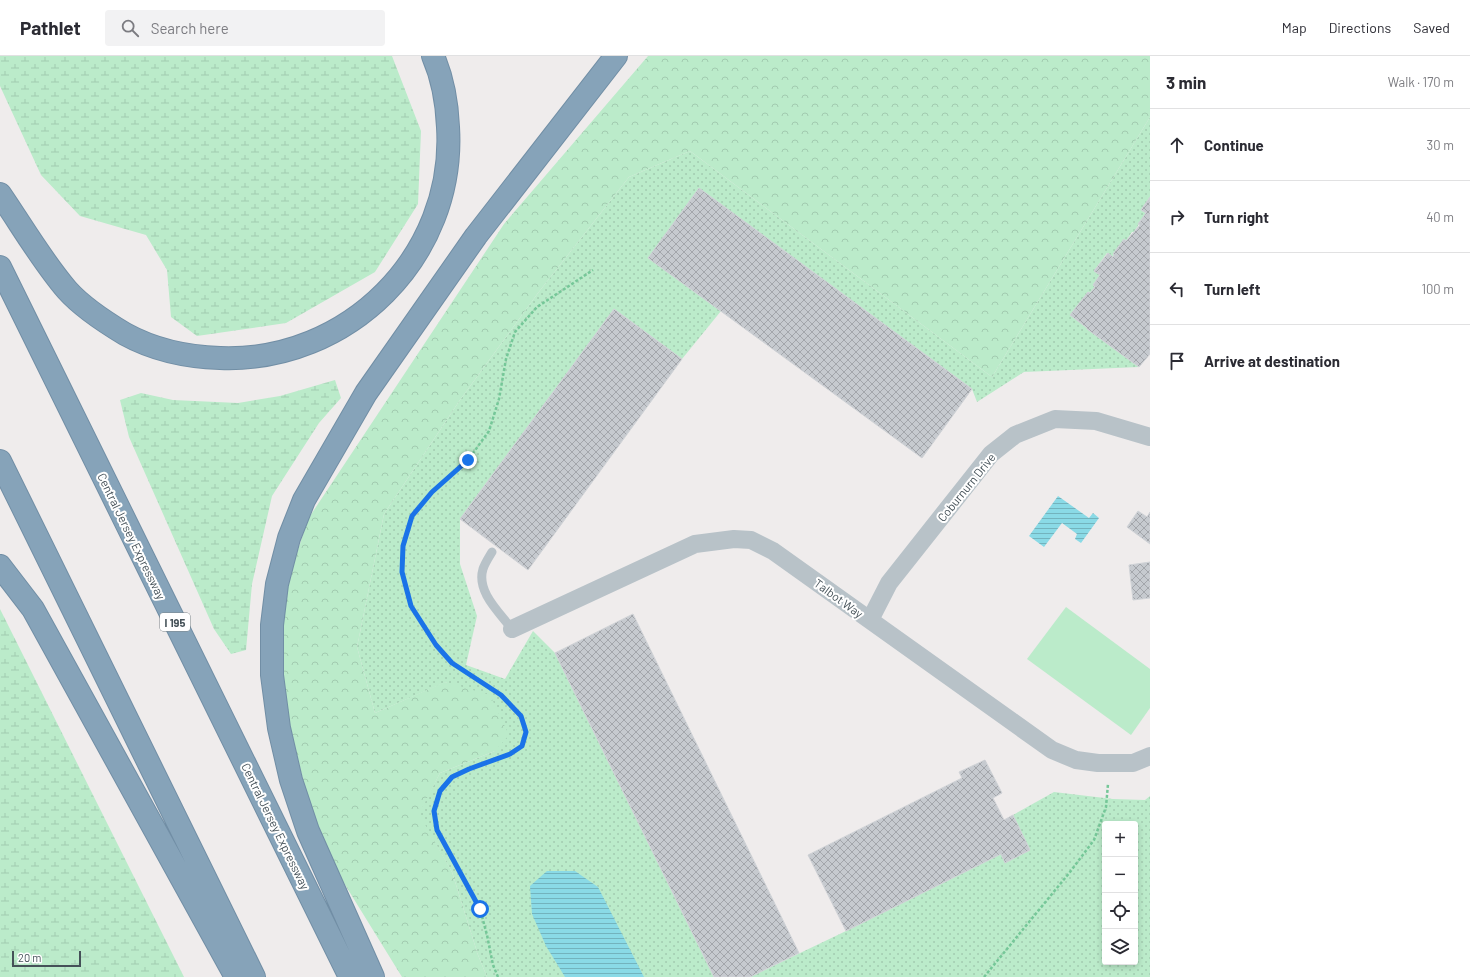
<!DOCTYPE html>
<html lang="en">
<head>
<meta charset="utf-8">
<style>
	body { margin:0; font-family:Barlow,sans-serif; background:#f2f2f3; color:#2b2b33 }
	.controls { position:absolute; right:12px; bottom:12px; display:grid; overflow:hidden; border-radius:4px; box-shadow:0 2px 6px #0003 }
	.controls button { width:36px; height:36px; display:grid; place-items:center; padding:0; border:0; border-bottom:1px solid #e1e1e2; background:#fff; color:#2b2b33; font:20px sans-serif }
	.scale { position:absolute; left:12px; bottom:10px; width:69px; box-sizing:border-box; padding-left:4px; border:2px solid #455158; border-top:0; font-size:11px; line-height:14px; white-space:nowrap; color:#455158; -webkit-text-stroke:3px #fff; paint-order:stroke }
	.stop { position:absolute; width:12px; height:12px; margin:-9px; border:3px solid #1a73e8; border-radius:50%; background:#fff }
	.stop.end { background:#1a73e8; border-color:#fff; box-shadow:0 1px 4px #0008 }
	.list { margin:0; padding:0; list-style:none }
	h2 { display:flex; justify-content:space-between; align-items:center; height:52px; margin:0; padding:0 16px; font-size:17px }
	h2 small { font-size:13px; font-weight:400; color:#7c7c81 }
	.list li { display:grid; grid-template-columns:26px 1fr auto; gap:12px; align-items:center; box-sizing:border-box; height:72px; padding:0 16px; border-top:1px solid #e1e1e2 }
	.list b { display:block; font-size:15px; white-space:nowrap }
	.list em { font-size:13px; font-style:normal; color:#7c7c81 }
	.icon { flex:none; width:22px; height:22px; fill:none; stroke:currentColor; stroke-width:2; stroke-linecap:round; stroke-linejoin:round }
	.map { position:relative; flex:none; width:1150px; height:921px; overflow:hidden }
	header { display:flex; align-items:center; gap:24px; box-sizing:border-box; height:56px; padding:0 20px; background:#fff; border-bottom:1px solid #e1e1e2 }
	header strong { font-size:19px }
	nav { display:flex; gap:22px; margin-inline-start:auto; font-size:14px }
	.search { width:280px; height:36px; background:#f2f2f3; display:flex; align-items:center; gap:10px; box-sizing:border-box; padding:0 14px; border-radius:4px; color:#7c7c81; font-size:15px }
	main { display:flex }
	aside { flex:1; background:#fff }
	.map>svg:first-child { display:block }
	.grass { fill:url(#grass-dots); fill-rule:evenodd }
	.forest { fill:url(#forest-crowns) }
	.wetland { fill:url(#wetland-marsh) }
	.green { fill:#bbebca }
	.water { fill:url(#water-rules) }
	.building { fill:url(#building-cross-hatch); stroke:#d0d3d7 }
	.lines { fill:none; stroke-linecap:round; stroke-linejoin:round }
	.motorway-casing { stroke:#718ea5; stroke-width:24 }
	.path { stroke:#75c798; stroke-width:2.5; stroke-dasharray:3 2; stroke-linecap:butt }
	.service { stroke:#b8c2c8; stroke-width:9 }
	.minor { stroke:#b8c2c8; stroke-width:18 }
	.motorway { stroke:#86a3b9; stroke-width:22 }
	.route { stroke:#1a73e8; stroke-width:5 }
	.labels { text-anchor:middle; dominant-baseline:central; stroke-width:4; stroke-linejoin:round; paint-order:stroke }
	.shield { fill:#fff; stroke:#7d858a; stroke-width:1 }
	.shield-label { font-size:11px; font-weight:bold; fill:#455158 }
	.street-label { font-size:12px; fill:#455158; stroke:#fff }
</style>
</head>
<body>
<header>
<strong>Pathlet</strong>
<div class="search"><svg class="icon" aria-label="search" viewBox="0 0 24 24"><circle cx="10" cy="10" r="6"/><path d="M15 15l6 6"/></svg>Search here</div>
<nav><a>Map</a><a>Directions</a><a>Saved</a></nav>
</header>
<main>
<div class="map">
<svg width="1150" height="921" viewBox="0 0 1150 921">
	<defs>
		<pattern id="grass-dots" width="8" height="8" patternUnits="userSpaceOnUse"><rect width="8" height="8" fill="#bbebca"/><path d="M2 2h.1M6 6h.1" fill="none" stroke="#a2cbb0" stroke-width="1.8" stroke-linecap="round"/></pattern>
		<pattern id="forest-crowns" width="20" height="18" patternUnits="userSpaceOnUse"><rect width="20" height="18" fill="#bbebca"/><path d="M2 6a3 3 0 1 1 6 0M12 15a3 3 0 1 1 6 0" fill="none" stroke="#a2cbb0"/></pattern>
		<pattern id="wetland-marsh" width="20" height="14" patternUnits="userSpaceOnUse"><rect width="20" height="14" fill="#bbebca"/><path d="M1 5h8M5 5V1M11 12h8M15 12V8" fill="none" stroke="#a2cbb0"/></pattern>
		<pattern id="water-rules" width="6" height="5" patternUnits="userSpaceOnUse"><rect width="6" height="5" fill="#8adae6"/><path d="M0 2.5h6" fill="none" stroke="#73b3bd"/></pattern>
		<pattern id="building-cross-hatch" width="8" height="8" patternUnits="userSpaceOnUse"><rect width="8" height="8" fill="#c6cacf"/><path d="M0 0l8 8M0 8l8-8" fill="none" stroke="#a3a6ab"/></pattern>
	</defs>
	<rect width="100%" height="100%" fill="#efecec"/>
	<path class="grass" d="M1150,61V141L1141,154L1146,157L1134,176H1132L1126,185L1124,184L1113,201L1107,197L1094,215L1100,219L1093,229L1095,231L1090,237L1088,236L1071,259L1087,272V273L1139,311L1024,316L977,346L972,333L699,133L721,255L682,303L614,253L460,463V508L477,560L466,609L505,623L533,575L555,597L714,921H487L478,899L452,816L418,758L440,717L495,695L446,626L375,657L357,591L384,458L460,344L538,237L629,121L690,95L992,321Z
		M1054,736L1113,743L1145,744L1150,740V921H750L846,875L1001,798L1005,806L1030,794L1013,759ZM1105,768H1135V906H1105Z"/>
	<path class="forest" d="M648,0H1150V61L992,321L690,95L629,121L538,237L460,344L384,458L357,591L375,657L445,626L490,639L509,679L495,695L440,717L419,758L452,816L478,899L487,921H402L318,785L281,634L284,537L308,463L504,168Z"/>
	<path class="wetland" d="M0,0H392L421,75L418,148L375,216L286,267L197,280L171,261L167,214L146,179L80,160L41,119L0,30Z
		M335,324L341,342L319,367L272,440L252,528L246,594L231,598L214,573L129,381L120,344L141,337L173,344L238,347L280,340Z
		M0,553L184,921H0Z"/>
	<path class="green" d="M1066,551L1150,613V652L1131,679L1027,603Z"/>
	<path class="water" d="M1058,440L1089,462L1093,457L1099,462L1081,487L1075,483L1077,478L1062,467L1044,491L1029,480Z
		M547,815H575L598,831L644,921H565L546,890L532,858L530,830Z"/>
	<path class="building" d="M699,132L972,333L922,402L648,202Z
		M1150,141V298L1139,311L1087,273V272L1070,259L1088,236L1090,237L1095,231L1093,229L1100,219L1094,215L1108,197L1113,201L1114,199L1113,198L1124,183L1126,185L1140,169L1138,168L1146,157L1141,154Z
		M614,253L682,303L528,514L460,463Z
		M1138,455L1147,461L1150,456V488L1127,471Z
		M1150,506V542L1133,544L1129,509Z
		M633,558L799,897L750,921H714L555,597Z
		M985,704L1002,737L993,742L1004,764L1013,759L1030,794L1005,807L1001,798L846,875L808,799L962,722L959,716Z"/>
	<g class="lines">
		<defs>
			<path id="motorway" d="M0,138C22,170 42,205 67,234C83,252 105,266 125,278C154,294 188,301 220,302C348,307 456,200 448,71C447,47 443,23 433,0
				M0,211L350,921
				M0,405L254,921
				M0,510L33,553L236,921
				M373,921L308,775L291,724L279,672L272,619V569L277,528L289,482L304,444L366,337L476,180L616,0"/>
		</defs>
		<use href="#motorway" class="motorway-casing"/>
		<path class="path" d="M498,921L493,909L487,879L480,853L437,774L434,755L440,735L452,721L469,713L510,698L522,690L526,676L521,660L501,639L452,607L436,589L411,550L402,516L403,490L412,460L431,436L468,404L489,375L499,343L506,303L515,276L537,251L593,214
			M984,921L1070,816L1094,784L1106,751L1108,728"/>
		<path class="service" d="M492,496C489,501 485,507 483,513C476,536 500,557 512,573"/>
		<path class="minor" d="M870,564L889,527L991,398L1015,379L1055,363L1096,365L1150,381
			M512,573L695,488L734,483L751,484L773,495L1052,694L1076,704L1098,707H1133L1150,700"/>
		<use href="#motorway" class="motorway"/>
	</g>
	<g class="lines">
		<path class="route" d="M468,404L432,436L412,460L403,490L402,516L411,550L436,589L452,607L501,639L521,660L526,676L522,690L510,698L469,713L452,721L440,735L434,755L437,774L480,853"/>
	</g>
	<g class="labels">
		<rect class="shield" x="160" y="557" width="30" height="18" rx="3"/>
		<g class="shield-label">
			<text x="175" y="566">I 195</text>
		</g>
		<g class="street-label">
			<text transform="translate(966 431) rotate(-51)">Coburnurn Drive</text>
			<text transform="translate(132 480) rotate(64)">Central Jersey Expressway</text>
			<text transform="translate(839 542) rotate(36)">Talbot Way</text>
			<text transform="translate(276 770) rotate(64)">Central Jersey Expressway</text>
		</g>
	</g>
</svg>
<div class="controls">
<button>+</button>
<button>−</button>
<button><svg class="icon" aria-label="locate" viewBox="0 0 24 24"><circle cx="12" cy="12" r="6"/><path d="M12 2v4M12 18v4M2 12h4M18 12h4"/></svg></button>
<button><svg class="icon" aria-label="layers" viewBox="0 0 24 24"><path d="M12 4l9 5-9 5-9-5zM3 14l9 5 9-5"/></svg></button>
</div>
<div class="scale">20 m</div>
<div class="stop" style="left:480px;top:853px"></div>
<div class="stop end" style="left:468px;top:404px"></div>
</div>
<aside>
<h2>3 min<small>Walk · 170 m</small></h2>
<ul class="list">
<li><svg class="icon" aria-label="ahead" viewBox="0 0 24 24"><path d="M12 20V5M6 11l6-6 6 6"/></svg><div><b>Continue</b></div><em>30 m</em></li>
<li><svg class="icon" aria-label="right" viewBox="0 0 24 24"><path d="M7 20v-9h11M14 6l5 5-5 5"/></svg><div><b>Turn right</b></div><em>40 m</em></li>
<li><svg class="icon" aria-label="left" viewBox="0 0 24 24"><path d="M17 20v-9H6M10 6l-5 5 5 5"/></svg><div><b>Turn left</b></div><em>100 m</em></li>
<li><svg class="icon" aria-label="arrive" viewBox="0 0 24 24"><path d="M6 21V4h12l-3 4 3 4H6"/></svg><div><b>Arrive at destination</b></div></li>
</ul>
</aside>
</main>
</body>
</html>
